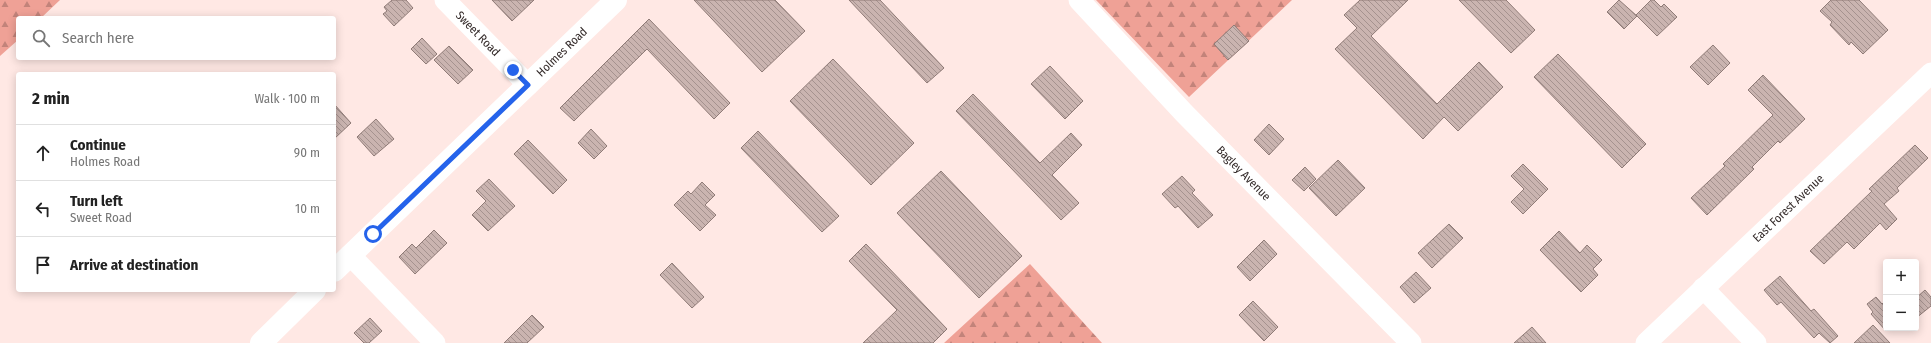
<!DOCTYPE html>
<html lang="en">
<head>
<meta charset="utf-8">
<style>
	body { margin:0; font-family:"Fira Sans Condensed",sans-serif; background:#f6f6f6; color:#222 }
	.controls { position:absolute; right:12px; bottom:12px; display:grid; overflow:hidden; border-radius:4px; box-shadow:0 2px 10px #0003 }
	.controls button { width:36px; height:36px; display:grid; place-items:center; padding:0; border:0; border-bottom:1px solid #e0e0e0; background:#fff; color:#222; font:20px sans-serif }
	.stop { position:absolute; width:12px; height:12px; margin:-9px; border:3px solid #2563eb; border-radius:50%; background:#fff }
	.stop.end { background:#2563eb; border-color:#fff; box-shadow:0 1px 4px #0008 }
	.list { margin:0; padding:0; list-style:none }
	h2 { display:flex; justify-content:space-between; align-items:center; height:52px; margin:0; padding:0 16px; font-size:17px }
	h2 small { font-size:13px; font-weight:400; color:#767676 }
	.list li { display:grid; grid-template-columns:26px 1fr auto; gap:12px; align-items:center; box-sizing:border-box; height:56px; padding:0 16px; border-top:1px solid #e0e0e0 }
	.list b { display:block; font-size:15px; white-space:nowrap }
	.list p { margin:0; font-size:13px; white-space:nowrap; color:#767676 }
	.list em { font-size:13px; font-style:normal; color:#767676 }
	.icon { flex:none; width:22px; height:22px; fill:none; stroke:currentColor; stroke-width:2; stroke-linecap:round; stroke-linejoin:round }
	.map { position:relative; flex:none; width:1931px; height:343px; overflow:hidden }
	.search { position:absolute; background:#fff; box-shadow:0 2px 10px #0003; left:16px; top:16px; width:320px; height:44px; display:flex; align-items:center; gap:10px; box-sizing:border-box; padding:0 14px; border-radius:4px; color:#767676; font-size:15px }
	.panel { position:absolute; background:#fff; box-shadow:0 2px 10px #0003; left:16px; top:72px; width:320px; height:220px; border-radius:4px }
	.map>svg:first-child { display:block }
	.forest { fill:url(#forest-firs) }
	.building { fill:url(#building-back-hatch); stroke:#8f7b77 }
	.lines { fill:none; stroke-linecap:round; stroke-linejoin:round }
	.minor { stroke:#fff; stroke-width:21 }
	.major { stroke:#fff; stroke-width:22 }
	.route { stroke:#2563eb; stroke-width:5 }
	.labels { text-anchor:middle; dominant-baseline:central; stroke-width:3.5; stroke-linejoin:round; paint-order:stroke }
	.street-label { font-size:12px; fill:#322928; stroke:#ffe8e4 }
</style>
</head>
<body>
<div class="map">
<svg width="1931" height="343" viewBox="0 0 1931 343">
	<defs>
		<pattern id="forest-firs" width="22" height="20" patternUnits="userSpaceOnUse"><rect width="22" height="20" fill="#efa196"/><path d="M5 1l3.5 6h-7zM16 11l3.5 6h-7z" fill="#c2837a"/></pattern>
		<pattern id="building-back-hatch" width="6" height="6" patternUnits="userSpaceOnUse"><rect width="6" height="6" fill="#cab4b0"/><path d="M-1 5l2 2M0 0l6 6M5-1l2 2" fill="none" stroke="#a5928f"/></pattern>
	</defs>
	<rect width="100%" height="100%" fill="#ffe8e4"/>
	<path class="forest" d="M0,0H60L41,18H18V40L0,56Z
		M1096,0H1292L1189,97Z
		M1030,264L1102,343H944Z"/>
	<path class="building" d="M392,0H406L413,8L394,26L383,14L387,11L384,7Z
		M492,0H534L512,21Z
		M694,0H775L805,31L762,72Z
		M849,0H880L944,68L927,83Z
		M1360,0H1408L1371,36L1437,104L1479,62L1503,87L1458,131L1444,117L1423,139L1335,49L1357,28L1344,15Z
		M1459,0H1506L1535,30L1511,53Z
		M1619,0L1637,16L1624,29L1607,12Z
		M1651,0H1654L1661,7L1664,4L1677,17L1657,36L1636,15Z
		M1831,0H1859L1888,30L1863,54L1851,42L1849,45L1830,25L1832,22L1820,11Z
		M649,19L730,103L714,119L647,49L574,121L560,108Z
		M1234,25L1249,41L1228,60L1214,44Z
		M422,38L437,54L426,64L411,49Z
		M1713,45L1730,63L1708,85L1690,67Z
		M449,46L473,70L458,84L434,60Z
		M1558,54L1646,144L1622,168L1534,77Z
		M833,59L914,143L871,185L790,101Z
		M1050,66L1083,101L1065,119L1031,84Z
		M1763,75L1805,119L1780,143L1778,141L1752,167L1754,169L1707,215L1691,198L1725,166L1723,164L1773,115L1748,90Z
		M973,94L1040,163L1071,133L1082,145L1052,175L1079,203L1061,220L956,111Z
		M334,104L351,123L334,139Z
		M376,119L394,139L374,156L357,137Z
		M1269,124L1284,139L1269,155L1254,140Z
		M591,129L607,146L594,159L578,143Z
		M758,131L839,216L822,232L741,148Z
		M528,140L567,180L553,194L514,154Z
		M1915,145L1928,158L1897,188L1899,191L1884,204L1897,219L1886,230L1880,223L1854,249L1847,242L1824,264L1810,251L1872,191L1869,189Z
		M1338,160L1365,188L1336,216L1309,188Z
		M1523,164L1548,189L1523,214L1511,202L1524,189L1511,176Z
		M1305,167L1316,179L1304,191L1292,180Z
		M941,171L1022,256L979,298L897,213Z
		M1182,176L1195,190L1192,193L1213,215L1198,228L1178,206L1175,208L1162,194Z
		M489,179L515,206L488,231L472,215L486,201L476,191Z
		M702,182L715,195L705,205L716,215L700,231L674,205L688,191L691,194Z
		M1449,224L1463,238L1432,268L1418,253Z
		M434,230L447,243L415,274L399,257L412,244L416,248Z
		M1559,231L1580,253L1587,245L1602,260L1593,269L1598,275L1581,292L1540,250Z
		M1264,240L1277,254L1250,281L1237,267Z
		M866,244L947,329L933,343H863L897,310L849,261Z
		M672,263L704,297L692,308L660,275Z
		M1416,272L1431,288L1414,303L1400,287Z
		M1780,276L1811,311L1814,309L1838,336L1830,343L1819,333L1814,338L1781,302L1777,305L1764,290Z
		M1925,290L1931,297V306L1916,318V298Z
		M1876,297L1882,304L1886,300V331L1871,314L1873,312L1867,304Z
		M1253,301L1278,327L1264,341L1239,315Z
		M532,315L544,327L527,343H504Z
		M370,318L382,331L369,343H364L354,333Z
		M1873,325L1890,343H1854Z
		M1532,327L1546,343H1514Z"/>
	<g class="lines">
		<g class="minor">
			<path id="s1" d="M445,0L528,85"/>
			<path id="s2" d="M1079,0L1184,113L1411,343"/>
			<path d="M350,255L435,343"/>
			<path d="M1703,288L1756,343"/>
			<path id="s3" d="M1646,343L1931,73"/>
		</g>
		<g class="major">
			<path id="s4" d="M334,271L616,0"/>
			<path d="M261,343L315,290"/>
		</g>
	</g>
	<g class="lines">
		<path class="route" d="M373,234L528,85L513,70"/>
	</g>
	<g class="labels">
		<g class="street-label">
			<text stroke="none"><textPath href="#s1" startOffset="47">Sweet Road</textPath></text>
			<text stroke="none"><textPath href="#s4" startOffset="316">Holmes Road</textPath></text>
			<text stroke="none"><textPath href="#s2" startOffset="239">Bagley Avenue</textPath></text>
			<text stroke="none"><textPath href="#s3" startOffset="196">East Forest Avenue</textPath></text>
		</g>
	</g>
</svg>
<div class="controls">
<button>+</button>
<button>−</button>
</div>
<div class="stop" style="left:373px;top:234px"></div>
<div class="stop end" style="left:513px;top:70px"></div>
<div class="search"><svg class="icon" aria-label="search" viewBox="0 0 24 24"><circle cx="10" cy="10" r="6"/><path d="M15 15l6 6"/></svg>Search here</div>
<section class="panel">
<h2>2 min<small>Walk · 100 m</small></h2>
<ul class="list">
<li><svg class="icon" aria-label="ahead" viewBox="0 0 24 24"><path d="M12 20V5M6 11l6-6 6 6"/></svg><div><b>Continue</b><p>Holmes Road</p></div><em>90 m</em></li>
<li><svg class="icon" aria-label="left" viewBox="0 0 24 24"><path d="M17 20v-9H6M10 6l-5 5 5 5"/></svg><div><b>Turn left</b><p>Sweet Road</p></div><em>10 m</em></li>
<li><svg class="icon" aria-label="arrive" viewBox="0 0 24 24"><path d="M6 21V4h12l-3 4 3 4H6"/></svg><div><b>Arrive at destination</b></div></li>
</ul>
</section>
</div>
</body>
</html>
